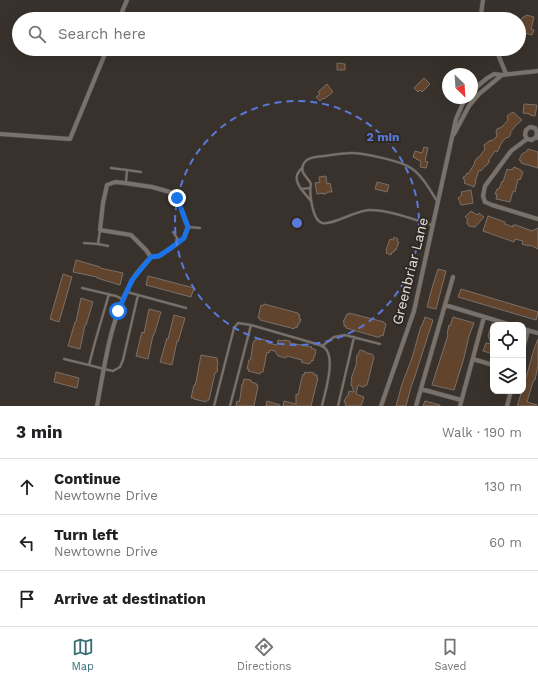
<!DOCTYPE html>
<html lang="en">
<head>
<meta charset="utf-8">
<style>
	body { margin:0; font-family:"Work Sans",sans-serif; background:#f2f2f2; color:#202124 }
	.controls { position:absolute; right:12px; bottom:12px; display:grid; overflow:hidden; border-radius:8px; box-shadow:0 4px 16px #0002 }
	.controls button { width:36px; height:36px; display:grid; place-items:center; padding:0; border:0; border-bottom:1px solid #e0e0e0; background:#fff; color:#202124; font:20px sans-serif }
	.compass { position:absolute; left:442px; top:68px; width:36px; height:36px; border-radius:50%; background:#fff; box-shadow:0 4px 16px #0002; rotate:155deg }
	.stop { position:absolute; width:12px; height:12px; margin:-9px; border:3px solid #1a73e8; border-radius:50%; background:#fff }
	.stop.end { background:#1a73e8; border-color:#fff; box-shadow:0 1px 4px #0008 }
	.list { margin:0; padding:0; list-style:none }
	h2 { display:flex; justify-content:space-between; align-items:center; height:52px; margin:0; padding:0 16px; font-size:17px }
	h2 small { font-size:13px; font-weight:400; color:#757577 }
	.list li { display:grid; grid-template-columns:26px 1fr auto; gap:12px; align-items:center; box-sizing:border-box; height:56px; padding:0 16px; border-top:1px solid #e0e0e0 }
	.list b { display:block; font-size:15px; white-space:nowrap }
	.list p { margin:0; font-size:13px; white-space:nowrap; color:#757577 }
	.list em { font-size:13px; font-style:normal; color:#757577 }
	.icon { flex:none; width:22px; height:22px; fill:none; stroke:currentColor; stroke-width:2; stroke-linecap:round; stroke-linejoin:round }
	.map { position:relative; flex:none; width:538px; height:406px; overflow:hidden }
	.search { position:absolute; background:#fff; box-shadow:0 4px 16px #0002; left:12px; right:12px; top:12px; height:44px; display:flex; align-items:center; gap:10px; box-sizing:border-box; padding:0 14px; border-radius:22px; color:#757577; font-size:15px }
	.sheet { height:220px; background:#fff }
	nav { display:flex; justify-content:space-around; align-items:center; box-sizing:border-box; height:56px; border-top:1px solid #e0e0e0; background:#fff; font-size:11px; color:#757577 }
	nav a { display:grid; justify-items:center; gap:2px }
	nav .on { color:#376d76 }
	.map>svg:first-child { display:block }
	.building { fill:#62442d; stroke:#78706a }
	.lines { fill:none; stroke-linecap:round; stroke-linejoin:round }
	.lane-casing { stroke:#534e49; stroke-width:3 }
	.street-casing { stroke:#534e49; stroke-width:5 }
	.lane { stroke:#79716b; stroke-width:2 }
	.street { stroke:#79716b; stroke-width:4 }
	.route { stroke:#1a73e8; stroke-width:5 }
	.ring { fill:none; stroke:#597ada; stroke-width:2; stroke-dasharray:7 5 }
	.labels { text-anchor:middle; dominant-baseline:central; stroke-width:4; stroke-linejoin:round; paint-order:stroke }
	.street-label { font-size:14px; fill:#e6e1dd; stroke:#2f2823 }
	.centre { fill:#597ada; stroke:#2f2823; stroke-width:2 }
	.ring-label { font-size:12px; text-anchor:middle; font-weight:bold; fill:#597ada; stroke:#2f2823; stroke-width:4; stroke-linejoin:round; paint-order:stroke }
</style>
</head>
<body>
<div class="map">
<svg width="538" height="406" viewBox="0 0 538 406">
	<rect width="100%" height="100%" fill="#39322c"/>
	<path class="building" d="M526,15L534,17L531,29L534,30L532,35L524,33L526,28L520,26L521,19L523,17H525Z
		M337,63L345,64V70H337Z
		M424,78L430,84L422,92L420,90L418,92L414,88Z
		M327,84L333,92L324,99L323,98L320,101L316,97L320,94L318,92Z
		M524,104L537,105L535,116L530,115V114L523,113Z
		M513,112L522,120L515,126L510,133L511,134L508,138L507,137L503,141L499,147H500L497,152L495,151L488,161H490L486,166H485L481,171L479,170L475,182H476L474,187L464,183L465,182L463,177H465L467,173L468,174L475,163H474L477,158L480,156L485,149L484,145L489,141L493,140L497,136L496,131L497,129L502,127L508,120L507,116Z
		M424,147L428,148L425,161L428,162L426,168L420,167L421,161L416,159V158L413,157L415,151L422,153Z
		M528,149L538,152V168L521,163V161L519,160L522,154L526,152Z
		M514,167L521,170V171L523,172L520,180L518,179L515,192L513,191L510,202L496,199L497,194H495L497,189H499L502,181L503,182L507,169L509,170L513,169Z
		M326,176L327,184L330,183L332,192H327V193L325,194H323V193L317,194L315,183L320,182L319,177Z
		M377,182L389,185L387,192L375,189Z
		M471,190L473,203L462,205L460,204V201L459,200L458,198L462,195L461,192Z
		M471,211L477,215L479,213L484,217L475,227L469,226L467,224V221L468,219L465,217Z
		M488,216L505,222V224L513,227V225H516L532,231L538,228V249L530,245L529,246L522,244L523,241L515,239L514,242L483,231Z
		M394,237L398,239L397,241L399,242L396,250L395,249L394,252H392L391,255L386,253L387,250H386L390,239L393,240Z
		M76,260L100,267V268L123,273L120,285L97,278V277L73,272Z
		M438,269L446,271L436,309L427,307L432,288Z
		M63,274L72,277L59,322L50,319Z
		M148,276L194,288L191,297L146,285Z
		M461,289L538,312L536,320L458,297Z
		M81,298L93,302L86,325H85L80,349L68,346L75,322H76Z
		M264,304L298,313V315H300L299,319H301L299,324H298L297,328L295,327L294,329L291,328L260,320V318H258L261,305L263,306Z
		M149,309L161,312L154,335H153L148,359L136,356L142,332L144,333Z
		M349,313L384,322V323L386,324L383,336L381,335L380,337H377L346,328V326H344V322H343L347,314H349Z
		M174,315L185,318L178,342L177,341L172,365L160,362L167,338L168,339Z
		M425,317L433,320L414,379L411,387L406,406H396L402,384L412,358L421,326H422Z
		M453,317L474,323L469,336L464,358L454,390L432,385L448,335L447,334L449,325L450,326Z
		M492,323H493V354L483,351L486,343L491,344L488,336Z
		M257,338L269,341L268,343L277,345L278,340L284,341V340L290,341V343L312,347L311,348L316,350L315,356H314L313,361L312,360L311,362L309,364L301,362L302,360L287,356L286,358L278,356L275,351L270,350L269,353L267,352L263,372H261L260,374L248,371L249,369H247L249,360H250L251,357L253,343L255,340H256Z
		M538,339V366L535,380H534L532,385L527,402L537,405L536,406H517L522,391H523V387L525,378H526L534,349Z
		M360,350L364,351L366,352V353L372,354L374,357L367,385L363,387L358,385L356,394L364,397L361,406H345L346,403L344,402L345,399L346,398L347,396H348L349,391L354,392L351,384L352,379H351L357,362L356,361L357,355H358Z
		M201,355L217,358V361H218L217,369H218L217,372L215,373L209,400H207L206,402L194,399V398H191L194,385H195L196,382Z
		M56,372L79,378L77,388L54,382Z
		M305,372L309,373V372L314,373V375H317V378H318L311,406H283L284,401L296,404V394L298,395L302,377L303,374L304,375Z
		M244,379L251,380V382L255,383V384H257V386H258L254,406H236L237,401L239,402L240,399L242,384H243Z
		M267,401L280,405V406H266Z
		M425,401L440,405V406H423Z"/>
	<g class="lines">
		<defs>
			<path id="lane" d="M111,168L127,170
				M126,182L127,170L141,172
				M310,188L301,189L311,201
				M301,189C295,180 295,175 302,168
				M432,225C412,219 390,210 369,210C357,210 331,226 322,223C312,220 309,192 311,184C308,177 300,174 303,165C306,157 316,157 324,156C333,155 342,153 351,153C364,153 401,161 411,168C422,175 430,190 437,201
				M188,227L200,228
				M100,230L98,244L108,246
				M173,232L179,241
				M84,243L98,244
				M82,288L116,296L122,299
				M127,292L186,308
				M322,346L334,337L345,335L380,344
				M64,359L89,365L95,342L109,294
				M89,365L104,369L113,371L120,367L123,360L138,295
				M214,406L234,328L238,323L251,325L320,345C322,346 324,347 325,348C336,359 325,392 322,406
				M230,406L251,325
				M338,406L354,337"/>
			<path id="street" d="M119,19L127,0
				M483,19L481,14L483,0
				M496,49L506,74
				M472,91L486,79L494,74L502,75L538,71
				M0,134L70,139L107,49
				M454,134L469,106L479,94L502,75
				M536,137L537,133L535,128L530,127L526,130L525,135L527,139L532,140L536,137L538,138
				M527,139L511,151L485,186L483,196L485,202L492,205L538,219
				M445,305L511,325
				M523,329L538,333
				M523,350L528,330
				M473,359L493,365
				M421,389L461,400
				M97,406C105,364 110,319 132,281C136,272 145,264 151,257L159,256L171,248L184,238L188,227L177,198L170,192L152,187L125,183L115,182L107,185L103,203L100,230L131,235L146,250L151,257
				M381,406L414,311L456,119L463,103L467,98
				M416,406L453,277
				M460,406L484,317
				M507,406L511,391"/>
		</defs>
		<use href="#lane" class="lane-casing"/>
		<use href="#street" class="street-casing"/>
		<use href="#lane" class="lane"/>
		<use href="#street" class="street"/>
	</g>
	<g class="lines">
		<path class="route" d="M118,311L132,280L151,257L159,256L171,248L184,238L188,227L177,198"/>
	</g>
	<circle class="ring" cx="297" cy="223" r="122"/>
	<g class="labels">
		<g class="street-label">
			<text transform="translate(410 271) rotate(-76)">Greenbriar Lane</text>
		</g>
	</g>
	<circle cx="297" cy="223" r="6" class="centre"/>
	<g class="ring-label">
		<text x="383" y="141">2 min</text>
	</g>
</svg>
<div class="controls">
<button><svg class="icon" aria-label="locate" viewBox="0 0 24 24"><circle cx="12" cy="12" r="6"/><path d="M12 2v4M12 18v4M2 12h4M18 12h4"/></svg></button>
<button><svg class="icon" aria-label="layers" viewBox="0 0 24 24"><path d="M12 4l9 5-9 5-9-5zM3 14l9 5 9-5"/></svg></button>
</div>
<svg class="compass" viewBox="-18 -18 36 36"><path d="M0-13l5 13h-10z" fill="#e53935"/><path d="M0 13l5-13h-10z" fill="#757577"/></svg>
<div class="stop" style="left:118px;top:311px"></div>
<div class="stop end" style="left:177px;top:198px"></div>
<div class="search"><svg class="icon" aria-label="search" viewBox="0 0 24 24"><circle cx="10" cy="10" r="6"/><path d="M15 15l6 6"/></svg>Search here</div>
</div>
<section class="sheet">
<h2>3 min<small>Walk · 190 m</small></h2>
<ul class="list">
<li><svg class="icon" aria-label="ahead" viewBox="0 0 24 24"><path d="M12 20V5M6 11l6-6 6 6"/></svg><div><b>Continue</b><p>Newtowne Drive</p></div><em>130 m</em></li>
<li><svg class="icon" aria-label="left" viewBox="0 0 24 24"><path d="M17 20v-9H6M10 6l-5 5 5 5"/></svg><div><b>Turn left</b><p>Newtowne Drive</p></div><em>60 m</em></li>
<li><svg class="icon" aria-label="arrive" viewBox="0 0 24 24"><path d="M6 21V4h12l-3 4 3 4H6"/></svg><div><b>Arrive at destination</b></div></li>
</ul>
</section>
<nav>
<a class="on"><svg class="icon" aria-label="map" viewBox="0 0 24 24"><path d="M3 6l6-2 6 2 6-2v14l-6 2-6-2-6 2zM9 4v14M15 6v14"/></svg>Map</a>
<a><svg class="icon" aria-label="directions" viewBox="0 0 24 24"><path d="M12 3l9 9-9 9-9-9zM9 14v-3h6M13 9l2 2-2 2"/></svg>Directions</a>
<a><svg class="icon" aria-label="saved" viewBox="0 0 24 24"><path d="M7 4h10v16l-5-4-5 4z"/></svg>Saved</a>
</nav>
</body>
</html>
